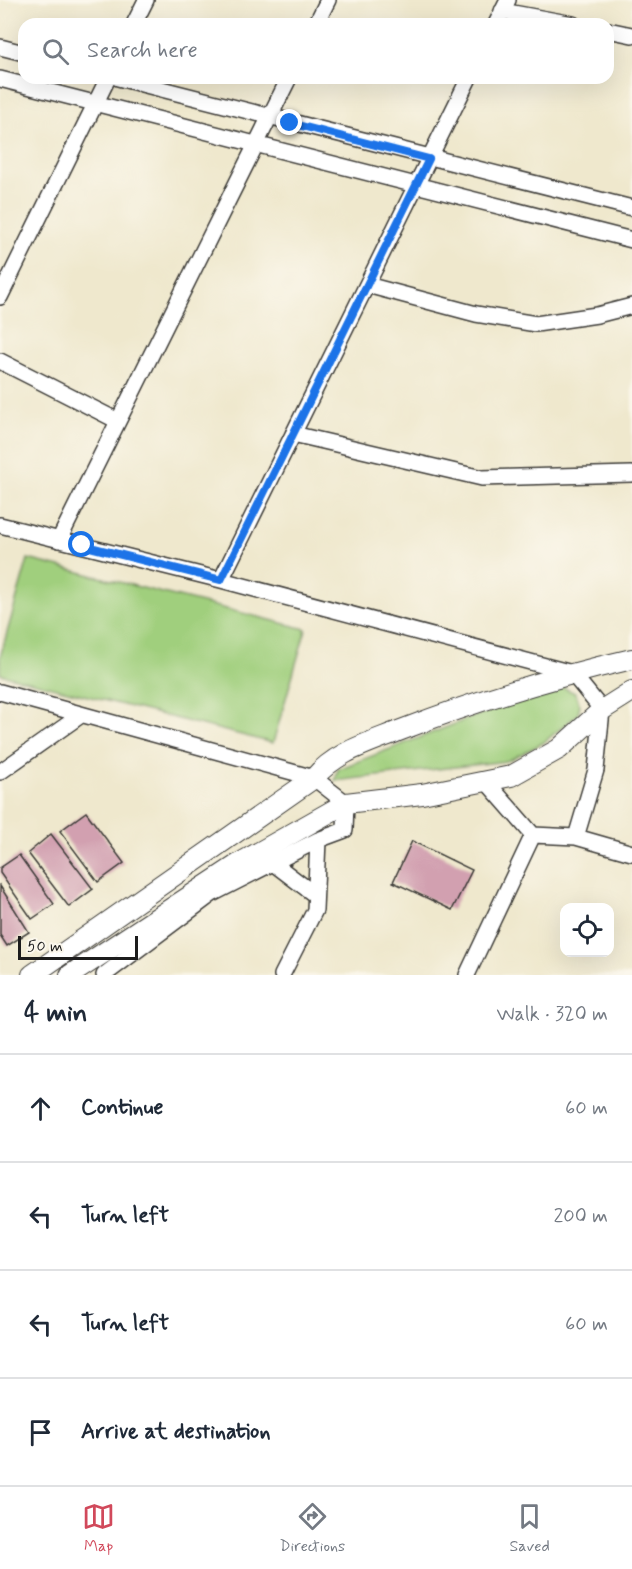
<!DOCTYPE html>
<html lang="en">
<head>
<meta charset="utf-8">
<style>
	body { margin:0; font-family:Mynerve,sans-serif; background:#f6f6f7; color:#1f2937 }
	.controls { position:absolute; right:18px; bottom:18px; display:grid; overflow:hidden; border-radius:12px; box-shadow:0 6px 24px #0002 }
	.controls button { width:54px; height:54px; display:grid; place-items:center; padding:0; border:0; border-bottom:2px solid #e0e1e3; background:#fff; color:#1f2937; font:30px sans-serif }
	.scale { position:absolute; left:18px; bottom:15px; width:120px; box-sizing:border-box; padding-left:6px; border:3px solid #1c1c1c; border-top:0; font-size:16px; line-height:21px; white-space:nowrap; color:#1c1c1c; -webkit-text-stroke:4px #fbf7ec; paint-order:stroke }
	.stop { position:absolute; width:18px; height:18px; margin:-14px; border:4px solid #1a73e8; border-radius:50%; background:#fff }
	.stop.end { background:#1a73e8; border-color:#fff; box-shadow:0 2px 6px #0008 }
	.list { margin:0; padding:0; list-style:none }
	h2 { display:flex; justify-content:space-between; align-items:center; height:78px; margin:0; padding:0 24px; font-size:26px }
	h2 small { font-size:20px; font-weight:400; color:#747a83 }
	.list li { display:grid; grid-template-columns:39px 1fr auto; gap:18px; align-items:center; box-sizing:border-box; height:108px; padding:0 24px; border-top:2px solid #e0e1e3 }
	.list b { display:block; font-size:22px; white-space:nowrap }
	.list em { font-size:20px; font-style:normal; color:#747a83 }
	.icon { flex:none; width:33px; height:33px; fill:none; stroke:currentColor; stroke-width:2; stroke-linecap:round; stroke-linejoin:round }
	.map { position:relative; flex:none; width:632px; height:975px; overflow:hidden }
	.search { position:absolute; background:#fff; box-shadow:0 6px 24px #0002; left:18px; right:18px; top:18px; height:66px; display:flex; align-items:center; gap:15px; box-sizing:border-box; padding:0 21px; border-radius:18px; color:#747a83; font-size:22px }
	.sheet { height:510px; background:#fff }
	nav { display:flex; justify-content:space-around; align-items:center; box-sizing:border-box; height:84px; border-top:2px solid #e0e1e3; background:#fff; font-size:16px; color:#747a83 }
	nav a { display:grid; justify-items:center; gap:3px }
	nav .on { color:#d1495b }
	.map>svg:first-child { display:block }
	.green { fill:#a0cf7d; stroke:#5e764c; stroke-width:1.5 }
	.building { fill:#d2a0b0 }
	.lines { fill:none; stroke-linecap:round; stroke-linejoin:round }
	.minor-casing { stroke:#3c3b37; stroke-width:18 }
	.tertiary-casing { stroke:#3c3b37; stroke-width:22 }
	.minor { stroke:#fff; stroke-width:15 }
	.tertiary { stroke:#fff; stroke-width:20 }
	.route { stroke:#1a73e8; stroke-width:8 }
</style>
</head>
<body>
<div class="map">
<svg width="632" height="975" viewBox="0 0 632 975">
	<rect width="100%" height="100%" fill="#fbf7ec"/>
	<filter id="ink" filterUnits="userSpaceOnUse"><feTurbulence type="fractalNoise" baseFrequency=".0167" numOctaves="2"/><feDisplacementMap in="SourceGraphic" scale="12" xChannelSelector="R" yChannelSelector="G"/><feConvolveMatrix kernelMatrix="1 2 1 2 8 2 1 2 1" color-interpolation-filters="sRGB"/></filter>
	<filter id="wash" filterUnits="userSpaceOnUse"><feTurbulence type="fractalNoise" baseFrequency=".008" numOctaves="4" result="noise"/><feDisplacementMap in="SourceGraphic" scale="24" xChannelSelector="R" yChannelSelector="G"/><feGaussianBlur stdDeviation="1.35" result="paint"/><feColorMatrix in="noise" values="0 0 0 0 0 0 0 0 0 0 0 0 0 0 0 0 0 1.4 0 .05"/><feComposite in="paint" operator="in"/></filter>
	<g filter="url(#wash)">
		<rect width="100%" height="100%" fill="#efe8cd"/>
		<path class="green" d="M28,559L306,629L273,743L0,674V657Z
			M560,686L575,693L580,705L578,714L543,743L507,761L335,781L338,769L530,695Z"/>
		<g id="blocks">
			<path class="building" d="M86,812L124,863L98,882L60,831Z
				M51,834L93,889L69,907L28,853Z
				M412,841L472,870L452,910L393,882Z
				M19,855L54,904L32,919L0,873V868Z
				M0,886L29,932L7,946L0,935Z"/>
		</g>
	</g>
	<g filter="url(#ink)">
		<use href="#blocks" fill-opacity="0" stroke="#3c3b37" stroke-width="1.5"/>
		<g class="lines">
			<defs>
				<path id="minor" d="M502,11L573,24
					M134,24L146,0
					M316,24L328,0
					M496,24L508,0
					M608,30L632,35
					M0,47L24,53
					M118,78L632,208
					M0,79L632,240
					M367,285L476,314L536,324L597,315L632,306
					M0,297L108,78
					M0,361L118,421
					M293,434L482,478L632,474
					M0,525L221,580L572,673L602,710L596,770L576,837L533,835L467,975
					M59,540L289,78
					M221,580L469,78
					M0,692L314,778L346,803L345,830L318,840L212,894L104,975
					M0,772L81,715
					M486,781L533,835
					M576,837L632,853
					M273,863L315,895
					M282,975L315,910L318,840"/>
				<path id="tertiary" d="M32,975L314,778C335,752 369,743 401,730C476,701 553,677 632,659
					M70,975L240,863L346,803L422,794L511,776L559,749L602,710L632,691"/>
			</defs>
			<use href="#minor" class="minor-casing"/>
			<use href="#tertiary" class="tertiary-casing"/>
			<use href="#minor" class="minor"/>
			<use href="#tertiary" class="tertiary"/>
		</g>
	</g>
	<g class="lines" filter="url(#ink)">
		<path class="route" d="M82,545L221,580L429,159L290,123"/>
	</g>
</svg>
<div class="controls">
<button><svg class="icon" aria-label="locate" viewBox="0 0 24 24"><circle cx="12" cy="12" r="6"/><path d="M12 2v4M12 18v4M2 12h4M18 12h4"/></svg></button>
</div>
<div class="scale">50 m</div>
<div class="stop" style="left:82px;top:545px"></div>
<div class="stop end" style="left:290px;top:123px"></div>
<div class="search"><svg class="icon" aria-label="search" viewBox="0 0 24 24"><circle cx="10" cy="10" r="6"/><path d="M15 15l6 6"/></svg>Search here</div>
</div>
<section class="sheet">
<h2>4 min<small>Walk · 320 m</small></h2>
<ul class="list">
<li><svg class="icon" aria-label="ahead" viewBox="0 0 24 24"><path d="M12 20V5M6 11l6-6 6 6"/></svg><div><b>Continue</b></div><em>60 m</em></li>
<li><svg class="icon" aria-label="left" viewBox="0 0 24 24"><path d="M17 20v-9H6M10 6l-5 5 5 5"/></svg><div><b>Turn left</b></div><em>200 m</em></li>
<li><svg class="icon" aria-label="left" viewBox="0 0 24 24"><path d="M17 20v-9H6M10 6l-5 5 5 5"/></svg><div><b>Turn left</b></div><em>60 m</em></li>
<li><svg class="icon" aria-label="arrive" viewBox="0 0 24 24"><path d="M6 21V4h12l-3 4 3 4H6"/></svg><div><b>Arrive at destination</b></div></li>
</ul>
</section>
<nav>
<a class="on"><svg class="icon" aria-label="map" viewBox="0 0 24 24"><path d="M3 6l6-2 6 2 6-2v14l-6 2-6-2-6 2zM9 4v14M15 6v14"/></svg>Map</a>
<a><svg class="icon" aria-label="directions" viewBox="0 0 24 24"><path d="M12 3l9 9-9 9-9-9zM9 14v-3h6M13 9l2 2-2 2"/></svg>Directions</a>
<a><svg class="icon" aria-label="saved" viewBox="0 0 24 24"><path d="M7 4h10v16l-5-4-5 4z"/></svg>Saved</a>
</nav>
</body>
</html>
